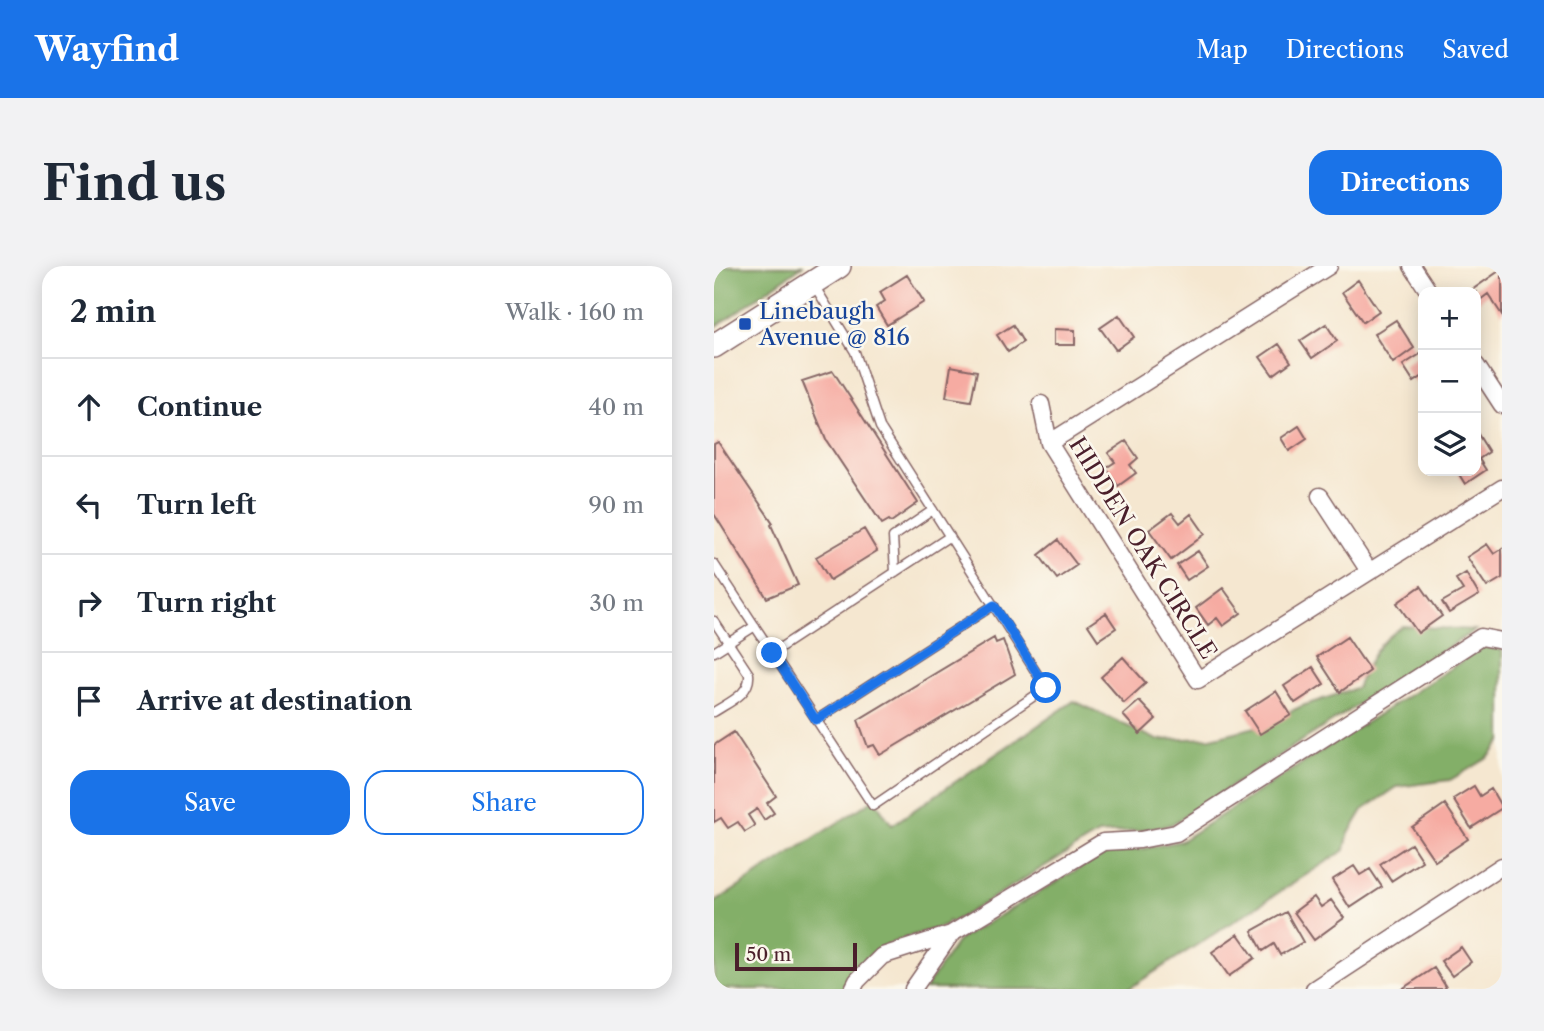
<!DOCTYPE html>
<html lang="en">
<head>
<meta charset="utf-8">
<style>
	body { margin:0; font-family:"Libre Caslon Text",serif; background:#f2f2f3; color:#1f2937 }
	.controls { position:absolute; right:21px; top:21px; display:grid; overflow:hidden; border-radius:14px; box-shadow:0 4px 18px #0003 }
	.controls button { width:63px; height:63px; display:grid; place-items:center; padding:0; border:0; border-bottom:2px solid #e0e1e3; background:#fff; color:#1f2937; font:35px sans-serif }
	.scale { position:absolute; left:21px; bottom:18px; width:122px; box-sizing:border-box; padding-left:7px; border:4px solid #4a1f2b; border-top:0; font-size:19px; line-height:24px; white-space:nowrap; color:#4a1f2b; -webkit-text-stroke:5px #fbf7ec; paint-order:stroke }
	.stop { position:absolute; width:21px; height:21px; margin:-16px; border:5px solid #1a73e8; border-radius:50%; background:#fff }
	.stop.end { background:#1a73e8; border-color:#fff; box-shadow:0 2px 7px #0008 }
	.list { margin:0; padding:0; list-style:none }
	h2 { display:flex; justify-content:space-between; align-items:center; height:91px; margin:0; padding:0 28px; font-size:30px }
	h2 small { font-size:23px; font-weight:400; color:#747a83 }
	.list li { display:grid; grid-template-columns:46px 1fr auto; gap:21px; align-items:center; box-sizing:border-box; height:98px; padding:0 28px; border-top:2px solid #e0e1e3 }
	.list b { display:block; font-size:26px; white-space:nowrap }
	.list em { font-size:23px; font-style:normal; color:#747a83 }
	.actions { display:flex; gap:14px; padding:21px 28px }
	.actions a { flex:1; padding:16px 0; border:2px solid #1a73e8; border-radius:21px; text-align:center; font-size:24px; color:#1a73e8 }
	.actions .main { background:#1a73e8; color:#fff }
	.icon { flex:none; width:38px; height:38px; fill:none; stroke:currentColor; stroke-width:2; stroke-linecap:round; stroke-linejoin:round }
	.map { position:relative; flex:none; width:788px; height:723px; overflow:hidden; border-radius:21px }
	header { display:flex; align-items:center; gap:42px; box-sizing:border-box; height:98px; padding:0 35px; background:#1a73e8; color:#fff }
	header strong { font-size:33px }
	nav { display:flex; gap:38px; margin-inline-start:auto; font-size:24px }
	.intro { display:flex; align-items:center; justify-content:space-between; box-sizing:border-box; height:168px; padding:0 42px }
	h1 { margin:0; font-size:49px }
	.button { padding:18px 32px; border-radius:21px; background:#1a73e8; color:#fff; font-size:24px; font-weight:700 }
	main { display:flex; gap:42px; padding:0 42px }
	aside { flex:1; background:#fff; border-radius:21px; box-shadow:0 4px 18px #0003 }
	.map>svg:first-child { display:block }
	.forest { fill:#83af68; stroke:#66674a; stroke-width:2 }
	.building { fill:#f6aba2 }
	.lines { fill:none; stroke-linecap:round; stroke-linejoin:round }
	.lane-casing { stroke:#866565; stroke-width:11 }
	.street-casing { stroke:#866565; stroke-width:19 }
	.secondary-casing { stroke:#866565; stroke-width:26 }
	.lane { stroke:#fff; stroke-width:8 }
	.street { stroke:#fff; stroke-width:16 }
	.secondary { stroke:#fff; stroke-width:23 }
	.route { stroke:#1a73e8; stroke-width:9 }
	.transit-dot { fill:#1a4fb4; stroke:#fbf7ec; stroke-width:2.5 }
	.labels { text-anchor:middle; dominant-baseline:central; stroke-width:5; stroke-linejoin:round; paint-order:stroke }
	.transit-label { font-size:23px; fill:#164399; stroke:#fbf7ec; text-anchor:start }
	.street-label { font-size:23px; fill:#4a1f2b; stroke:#fbf7ec }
</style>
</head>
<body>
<header>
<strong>Wayfind</strong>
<nav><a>Map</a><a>Directions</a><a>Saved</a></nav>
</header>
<div class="intro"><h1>Find us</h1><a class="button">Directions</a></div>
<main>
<aside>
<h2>2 min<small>Walk · 160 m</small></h2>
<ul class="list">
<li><svg class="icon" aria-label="ahead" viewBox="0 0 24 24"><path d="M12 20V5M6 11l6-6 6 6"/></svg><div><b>Continue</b></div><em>40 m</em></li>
<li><svg class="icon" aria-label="left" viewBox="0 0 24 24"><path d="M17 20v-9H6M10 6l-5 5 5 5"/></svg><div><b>Turn left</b></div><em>90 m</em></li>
<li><svg class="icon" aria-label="right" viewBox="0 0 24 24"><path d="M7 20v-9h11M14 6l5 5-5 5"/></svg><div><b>Turn right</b></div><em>30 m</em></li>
<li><svg class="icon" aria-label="arrive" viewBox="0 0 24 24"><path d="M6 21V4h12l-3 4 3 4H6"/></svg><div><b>Arrive at destination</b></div></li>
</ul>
<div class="actions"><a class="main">Save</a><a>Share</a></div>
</aside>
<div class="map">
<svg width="788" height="723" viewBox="0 0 788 723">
	<rect width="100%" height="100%" fill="#fbf7ec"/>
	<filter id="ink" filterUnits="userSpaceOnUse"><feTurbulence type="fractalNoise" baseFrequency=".0143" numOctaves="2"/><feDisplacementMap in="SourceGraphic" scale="14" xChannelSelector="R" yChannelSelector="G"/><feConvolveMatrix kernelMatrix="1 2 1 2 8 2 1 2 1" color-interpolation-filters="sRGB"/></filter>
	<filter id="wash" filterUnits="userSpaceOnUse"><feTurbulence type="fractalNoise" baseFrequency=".00686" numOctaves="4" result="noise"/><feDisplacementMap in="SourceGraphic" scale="28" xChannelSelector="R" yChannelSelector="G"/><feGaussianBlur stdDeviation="1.57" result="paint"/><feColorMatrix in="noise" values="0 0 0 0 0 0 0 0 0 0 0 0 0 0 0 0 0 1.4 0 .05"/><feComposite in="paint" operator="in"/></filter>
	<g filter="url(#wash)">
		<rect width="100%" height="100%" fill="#f5e7d0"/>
		<path class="forest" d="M0,0H88L0,62Z
			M689,360L761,364L458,558L424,565L384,568L237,657L234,655L231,660C186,674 152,677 129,723H0V637L160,533L178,559L360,435L443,474L497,472L546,460L588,440L643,422C656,393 662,378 689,360Z
			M770,381L788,384V475L774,492L736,514L683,521L649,544L634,569L631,584L414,723H211L243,676L248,672L393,586L429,583L467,575Z"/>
		<g id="blocks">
			<path class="building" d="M788,3V49L774,28L762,37V26H755Z
				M193,9L210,36L173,59L162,41L171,35L166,26Z
				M644,14L665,45L649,56L628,26Z
				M405,49L420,71L402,84L386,62Z
				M682,54L700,82L679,97L660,68Z
				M612,58L623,75L598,92L586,75Z
				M299,59L309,76L294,86L283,69Z
				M340,63L361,64V79H340Z
				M565,78L577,96L559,109L546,91Z
				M708,87L709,110L700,116L689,99Z
				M237,100L263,105L257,135L232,131Z
				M119,105L204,237L177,256L175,254L168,258L112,174L88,115Z
				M585,160L593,173L575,185L567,172Z
				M762,165L775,186L765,193L772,204L751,218L743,205H762Z
				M412,175L424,192L416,199L422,207L404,220L392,202L401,196L394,187Z
				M4,176L59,257L57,259L84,319L53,332L0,248V178Z
				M458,247L466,257L477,248L491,268L457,294L435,264Z
				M150,263L163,285L116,314L102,291Z
				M344,274L363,299L343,313L325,289Z
				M773,278L780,288L788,283V312L773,321L753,291Z
				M484,285L494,300L473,314L463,299Z
				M752,307L765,329L735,347L728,336L749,324L742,313Z
				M707,320L728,350L704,367L683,337Z
				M509,322L527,347L509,360L503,352L494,359L482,342Z
				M392,347L402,362L384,374L374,359Z
				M633,371L656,405L626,426L603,391Z
				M280,372L282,377L289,374L301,408L166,489L160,479L154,481L144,454Z
				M409,391L432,417L410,437L387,411Z
				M599,401L610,418L581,437L570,420Z
				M562,425L577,449L546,468L531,445Z
				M425,435L442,453L426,468L409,449Z
				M20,466L62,530L53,537L60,547L50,554L43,543L34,549L41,560L31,566L24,556L14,562L7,552L0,556V479Z
				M760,520L766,530L777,523L788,542L757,562L739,533Z
				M731,538L754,573L721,595L698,561Z
				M697,578L708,595L677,615L666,598Z
				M640,600L646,609L656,603L668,621L636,642L618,614Z
				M600,631L607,641L617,634L630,652L600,674L580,646Z
				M572,646L589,676L566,689L560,678L549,685L538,665Z
				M524,668L541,692L515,710L498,686Z
				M747,681L757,696L738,710L727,695Z
				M720,702L732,721L730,723H688Z"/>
		</g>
	</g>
	<g filter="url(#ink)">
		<use href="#blocks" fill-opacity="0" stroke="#866565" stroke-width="2"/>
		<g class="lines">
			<defs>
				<path id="lane" d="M0,298L159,540L332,422L166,161L141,86L100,19
					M181,306L179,271L219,244
					M0,355L35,408C37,428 15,436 0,446
					M0,386L41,360
					M58,387L236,270
					M102,454L280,339"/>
				<path id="street" d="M615,0L335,177L484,414L788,222
					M698,0L715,26
					M762,99L788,139
					M327,138L335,177
					M606,230L655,305
					M139,723L143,715L168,690L237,668L389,576L426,574L462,567L767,371L788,375
					M199,723L237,668
					M600,723L788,600"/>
				<path id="secondary" d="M0,80L125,0"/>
			</defs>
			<use href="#lane" class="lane-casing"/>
			<use href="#street" class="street-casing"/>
			<use href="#secondary" class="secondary-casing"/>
			<use href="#lane" class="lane"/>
			<use href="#street" class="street"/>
			<use href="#secondary" class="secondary"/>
		</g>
	</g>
	<g class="lines" filter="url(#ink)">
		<path class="route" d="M58,387L102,454L280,339L332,422"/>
	</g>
	<rect class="transit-dot" x="24" y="51" width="14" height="14" rx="3.5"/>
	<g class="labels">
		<g class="transit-label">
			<text x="45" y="45">Linebaugh<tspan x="45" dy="26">Avenue @ 816</tspan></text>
		</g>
		<g class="street-label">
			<text transform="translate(429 282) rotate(58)">HIDDEN OAK CIRCLE</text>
		</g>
	</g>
</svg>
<div class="controls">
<button>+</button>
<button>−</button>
<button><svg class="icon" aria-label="layers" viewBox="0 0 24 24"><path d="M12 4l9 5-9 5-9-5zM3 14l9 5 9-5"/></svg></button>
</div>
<div class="scale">50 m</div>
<div class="stop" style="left:332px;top:422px"></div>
<div class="stop end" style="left:58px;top:387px"></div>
</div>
</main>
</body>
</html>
